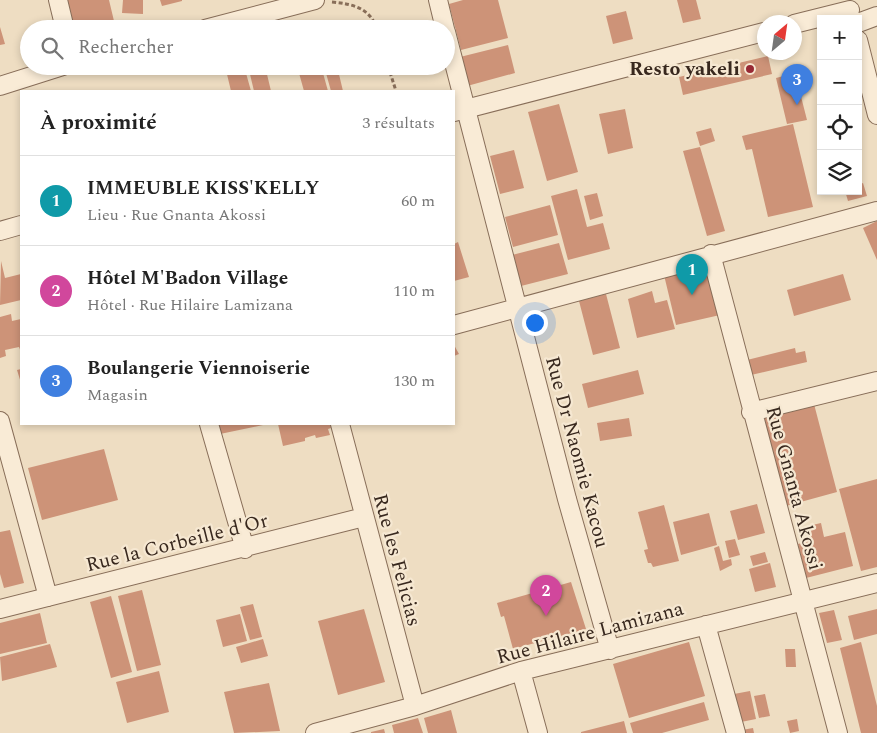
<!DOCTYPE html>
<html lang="fr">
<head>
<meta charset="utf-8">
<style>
	body { margin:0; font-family:Spectral,serif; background:#f6f6f6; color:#222 }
	.controls { position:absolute; right:15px; top:15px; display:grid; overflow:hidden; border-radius:0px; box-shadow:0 2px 8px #0003 }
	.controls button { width:45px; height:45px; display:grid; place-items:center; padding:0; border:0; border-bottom:1px solid #e0e0e0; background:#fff; color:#222; font:25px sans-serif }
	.compass { position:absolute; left:757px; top:15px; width:45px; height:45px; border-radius:50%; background:#fff; box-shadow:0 2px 8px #0003; rotate:29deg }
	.you { position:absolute; left:534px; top:322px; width:18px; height:18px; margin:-12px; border:4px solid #fff; border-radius:50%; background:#1a73e8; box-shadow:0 0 0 8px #1a73e833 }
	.badge { display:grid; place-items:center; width:32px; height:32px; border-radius:50%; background:#982934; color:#fff; font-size:16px; font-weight:700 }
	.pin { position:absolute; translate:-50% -41px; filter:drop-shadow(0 1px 2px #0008) }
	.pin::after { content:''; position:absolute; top:26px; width:18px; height:15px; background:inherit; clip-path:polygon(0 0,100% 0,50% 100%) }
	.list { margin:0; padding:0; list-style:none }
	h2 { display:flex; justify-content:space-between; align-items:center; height:65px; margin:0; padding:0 20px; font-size:21px }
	h2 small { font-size:16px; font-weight:400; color:#767676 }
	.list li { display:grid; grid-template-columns:32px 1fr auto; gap:15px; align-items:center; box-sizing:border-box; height:90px; padding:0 20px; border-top:1px solid #e0e0e0 }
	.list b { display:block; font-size:19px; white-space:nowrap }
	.list p { margin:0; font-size:16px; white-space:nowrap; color:#767676 }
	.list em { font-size:16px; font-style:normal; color:#767676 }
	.icon { flex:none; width:28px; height:28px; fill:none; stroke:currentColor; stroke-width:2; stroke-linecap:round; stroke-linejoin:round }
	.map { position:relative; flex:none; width:877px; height:733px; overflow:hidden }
	.search { position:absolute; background:#fff; box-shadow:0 2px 8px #0003; left:20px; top:20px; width:435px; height:55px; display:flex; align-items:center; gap:12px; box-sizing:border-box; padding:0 18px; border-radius:28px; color:#767676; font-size:19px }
	.panel { position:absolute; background:#fff; box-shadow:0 2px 8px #0003; left:20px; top:90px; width:435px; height:335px; border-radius:0px }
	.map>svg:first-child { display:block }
	.building { fill:#cd9378 }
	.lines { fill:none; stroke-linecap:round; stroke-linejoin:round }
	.minor-casing { stroke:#886e59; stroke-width:20 }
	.path { stroke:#886e59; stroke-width:3; stroke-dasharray:4 2.5; stroke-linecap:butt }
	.minor { stroke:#f9ebd6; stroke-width:18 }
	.poi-dot { fill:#982934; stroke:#f6e8d2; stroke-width:2 }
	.labels { text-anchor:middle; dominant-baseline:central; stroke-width:4.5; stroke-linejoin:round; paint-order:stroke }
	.poi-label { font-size:20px; font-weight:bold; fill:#38281e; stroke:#f6e8d2; text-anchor:end }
	.street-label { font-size:20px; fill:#38281e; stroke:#f6e8d2 }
</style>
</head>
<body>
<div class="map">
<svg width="877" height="733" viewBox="0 0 877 733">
	<rect width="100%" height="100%" fill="#eeddc2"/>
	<path class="building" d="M67,0H109L114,21L73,29Z
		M123,0H143V14L122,13Z
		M160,0H182V1L162,6Z
		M463,0H498L508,38L461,50L449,4Z
		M677,0H696L701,19L683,23Z
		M626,11L633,39L613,44L606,16Z
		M0,27L5,44L0,45Z
		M508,45L515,73L467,86L460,57Z
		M768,56L772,74L683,95L679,77Z
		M225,66H244L251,91H231Z
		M248,66H265L271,91H254Z
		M297,66H321L328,91H304Z
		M324,66H337L343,91H331Z
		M795,73L807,120L787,124L776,78Z
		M559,104L578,172L547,181L528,112Z
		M625,109L633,148L608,154L599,114Z
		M793,124L813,207L768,217L752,149L746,150L742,136Z
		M711,128L715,141L700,146L696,132Z
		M700,147L725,231L707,236L683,151Z
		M514,150L524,188L500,194L490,156Z
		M863,183L867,196L848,201L845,191H858V185Z
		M577,189L587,227L603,223L610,249L568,260L551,196Z
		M597,193L603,216L590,220L584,196Z
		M550,205L558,235L513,247L505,217Z
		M877,221V260L863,228Z
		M458,242L469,277L454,281V244Z
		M559,243L568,274L521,286L512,255Z
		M1,261L5,278L21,274V300L0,305Z
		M707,261L720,315L676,325L664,275Z
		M843,274L851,300L794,316L787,290Z
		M652,291L655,303L667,300L675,329L637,338L628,299Z
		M606,294L620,348L593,355L579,301Z
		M11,314L12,321L21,319V352L19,347L5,350L6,356L0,358V317Z
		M454,345L459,354L454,356Z
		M795,348L796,353L805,351L807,362L751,375L747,360Z
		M21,369V383L17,370Z
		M638,370L644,394L588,408L582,384Z
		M814,404L837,492L786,506L762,417Z
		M629,418L632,436L600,441L597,423Z
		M217,424H263V425L220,434Z
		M278,424H330L331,428L328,429L330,435L316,438L315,435L305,438V441L283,446Z
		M104,449L118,500L42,520L28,468Z
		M877,479V567L861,571L839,489Z
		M757,504L765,533L738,540L730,511Z
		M664,505L679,561L653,567L651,563H648L644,550L648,549L638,512Z
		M709,513L717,545L681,555L673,522Z
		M821,523L824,537L845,532L853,566L806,578L798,544L812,540L808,526Z
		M10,530L24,583L4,588L0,574V532Z
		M735,539L740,555L729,558L725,541Z
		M719,546L723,561L731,559L732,565L720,571L714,548Z
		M765,552L768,562L753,566L750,556Z
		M770,563L776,587L755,592L749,569Z
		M571,582L586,629L513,649L504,616L501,617L497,603Z
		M142,590L161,665L137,671L118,596Z
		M111,596L132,672L111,678L90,602Z
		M253,604L262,637L250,640L240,607Z
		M364,609L385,682L338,695L318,621Z
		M877,609V634L854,640L848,616Z
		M834,610L842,640L827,643L819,613Z
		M40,613L47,643L0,654V623Z
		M240,614L247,641L223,647L216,620Z
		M263,639L268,656L241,663L236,647Z
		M689,642L705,696L629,718L613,664Z
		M861,642L877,706V733H861L840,648Z
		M50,644L57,667L2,681L0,657Z
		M785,649H795L796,667H786Z
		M159,671L169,712L127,723L116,682Z
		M269,683L280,731L234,733L224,692Z
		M750,691L756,719L741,722L734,694Z
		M765,694L770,716L759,718L754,696Z
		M704,702L709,720L662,733H633L630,723Z
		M451,710L457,733H428L424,718Z
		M418,718L423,733H394L392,725Z
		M797,719L799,731L790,733L787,721Z
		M624,721L627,733H581V732Z
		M753,728L754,733H743L742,730Z
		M384,729L385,733H371V732Z"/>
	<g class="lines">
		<defs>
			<path id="minor" d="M58,0L65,29
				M438,0L445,29
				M858,23L877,16
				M794,24L850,10
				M205,29L315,0
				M446,32L567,499L610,650
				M858,40L877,115
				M0,86L63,66
				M454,112L764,32
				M0,231L21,225
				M711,254L838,733
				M454,325L877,211
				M751,412L877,381
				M0,421L48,597
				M209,424L245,549
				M340,424L415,706
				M0,609L364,517
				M706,625L736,733
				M521,671L538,733
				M315,733L415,706L521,671L877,583"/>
		</defs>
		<use href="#minor" class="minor-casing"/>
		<path class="path" d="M332,2C353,4 370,8 377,29
			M388,66L396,91"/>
		<use href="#minor" class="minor"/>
	</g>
	<circle class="poi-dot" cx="750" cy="69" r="5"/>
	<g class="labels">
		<g class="poi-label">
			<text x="740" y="69">Resto yakeli</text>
		</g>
		<g class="street-label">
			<text transform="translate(577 452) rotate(75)">Rue Dr Naomie Kacou</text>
			<text transform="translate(794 488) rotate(75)">Rue Gnanta Akossi</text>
			<text transform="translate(177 543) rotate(-14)">Rue la Corbeille d'Or</text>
			<text transform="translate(397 560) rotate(75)">Rue les Felicias</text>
			<text transform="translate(590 633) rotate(-15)">Rue Hilaire Lamizana</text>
		</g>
	</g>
</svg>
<div class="controls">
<button>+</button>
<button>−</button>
<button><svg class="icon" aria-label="locate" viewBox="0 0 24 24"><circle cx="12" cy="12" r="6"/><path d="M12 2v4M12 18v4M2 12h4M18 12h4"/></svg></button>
<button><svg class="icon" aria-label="layers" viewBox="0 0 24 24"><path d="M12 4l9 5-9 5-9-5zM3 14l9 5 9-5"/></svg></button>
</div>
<svg class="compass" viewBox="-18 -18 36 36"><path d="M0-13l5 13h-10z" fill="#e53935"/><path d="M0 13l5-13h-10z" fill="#767676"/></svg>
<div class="you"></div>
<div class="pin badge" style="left:692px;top:295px;background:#0f9aa8">1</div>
<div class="pin badge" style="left:546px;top:616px;background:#d1479c">2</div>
<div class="pin badge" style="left:797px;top:105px;background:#3f7fe0">3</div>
<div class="search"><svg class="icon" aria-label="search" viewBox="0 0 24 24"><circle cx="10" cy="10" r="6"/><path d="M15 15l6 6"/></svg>Rechercher</div>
<section class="panel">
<h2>À proximité<small>3 résultats</small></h2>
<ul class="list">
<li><span class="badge" style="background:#0f9aa8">1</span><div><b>IMMEUBLE KISS'KELLY</b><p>Lieu · Rue Gnanta Akossi</p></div><em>60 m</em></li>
<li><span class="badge" style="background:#d1479c">2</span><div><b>Hôtel M'Badon Village</b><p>Hôtel · Rue Hilaire Lamizana</p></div><em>110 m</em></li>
<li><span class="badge" style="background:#3f7fe0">3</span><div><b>Boulangerie Viennoiserie</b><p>Magasin</p></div><em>130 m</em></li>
</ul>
</section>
</div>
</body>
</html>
